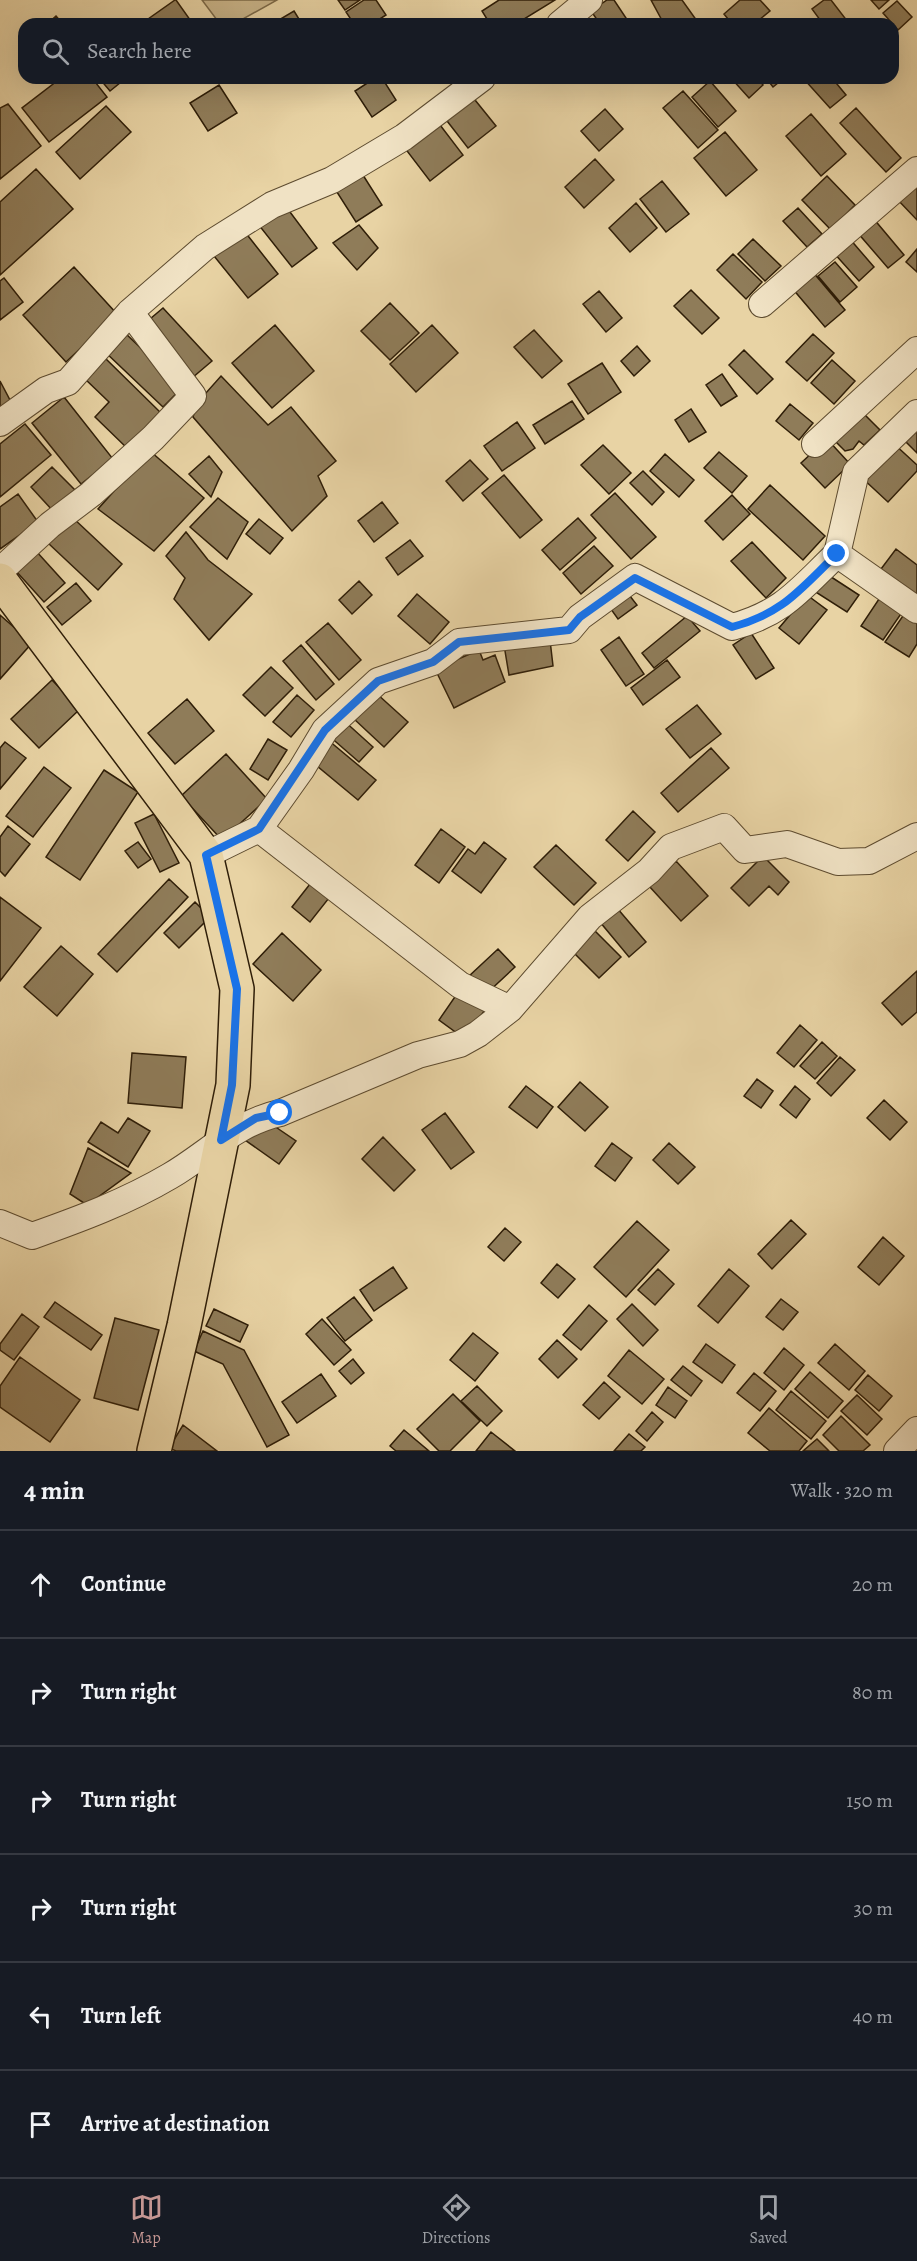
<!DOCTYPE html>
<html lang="en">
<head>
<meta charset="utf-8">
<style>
	body { margin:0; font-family:Alegreya,serif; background:#20242c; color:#f1f3f6 }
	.stop { position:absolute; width:18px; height:18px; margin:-14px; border:4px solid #1a73e8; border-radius:50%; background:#fff }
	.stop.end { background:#1a73e8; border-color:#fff; box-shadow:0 2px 6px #0008 }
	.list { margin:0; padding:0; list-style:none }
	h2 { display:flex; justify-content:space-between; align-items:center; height:78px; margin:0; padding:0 24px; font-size:26px }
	h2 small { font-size:20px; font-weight:400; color:#9ea1a6 }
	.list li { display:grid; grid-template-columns:39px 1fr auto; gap:18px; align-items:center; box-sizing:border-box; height:108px; padding:0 24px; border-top:2px solid #363941 }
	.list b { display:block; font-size:22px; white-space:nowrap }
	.list em { font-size:20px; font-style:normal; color:#9ea1a6 }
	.icon { flex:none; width:33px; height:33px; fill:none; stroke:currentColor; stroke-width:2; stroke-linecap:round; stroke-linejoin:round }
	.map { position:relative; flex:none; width:917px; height:1451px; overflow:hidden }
	.search { position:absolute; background:#171b24; box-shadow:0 6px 24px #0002; left:18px; right:18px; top:18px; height:66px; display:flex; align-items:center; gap:15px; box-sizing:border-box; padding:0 21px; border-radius:18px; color:#9ea1a6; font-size:22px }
	.sheet { height:726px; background:#171b24 }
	nav { display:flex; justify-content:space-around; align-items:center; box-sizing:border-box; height:84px; border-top:2px solid #363941; background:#171b24; font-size:16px; color:#9ea1a6 }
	nav a { display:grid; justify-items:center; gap:3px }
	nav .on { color:#c59692 }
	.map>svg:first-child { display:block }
	.green { fill:#c9b489; stroke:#7c6948; stroke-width:1.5 }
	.building { fill:#8f7c59; stroke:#2f1e08; stroke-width:1.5 }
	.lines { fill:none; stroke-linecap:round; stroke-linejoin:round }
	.minor-casing { stroke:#5d4b2f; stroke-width:28 }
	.primary-casing { stroke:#2f1e08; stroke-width:36 }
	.minor { stroke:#f0e2c4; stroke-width:26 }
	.primary { stroke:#e8d3a4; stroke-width:33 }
	.route { stroke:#1a73e8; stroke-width:8 }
</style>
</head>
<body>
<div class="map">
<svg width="917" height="1451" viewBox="0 0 917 1451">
	<rect width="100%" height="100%" fill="#e8d3a4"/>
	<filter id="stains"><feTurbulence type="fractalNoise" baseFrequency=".00333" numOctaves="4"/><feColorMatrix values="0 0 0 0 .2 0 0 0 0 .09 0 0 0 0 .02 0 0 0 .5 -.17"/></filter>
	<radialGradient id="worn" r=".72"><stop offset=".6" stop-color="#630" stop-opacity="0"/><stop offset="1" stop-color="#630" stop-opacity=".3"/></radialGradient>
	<path class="green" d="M202,0H277L234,24H220Z"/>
	<path class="building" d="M176,0L193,24H141L175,0Z
		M338,0H360L345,10Z
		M364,0H376L386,15L372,24H354L346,12Z
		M499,0H555L516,24H490L482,11Z
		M607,0H614L630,24H600L591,11Z
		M651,0H682L697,21L691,24H664Z
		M740,0H760L770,11L754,24H732L724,14Z
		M824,0H831L848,22L823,24L812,9Z
		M871,0H889L879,9Z
		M897,1L912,17L898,30L883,13Z
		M294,11L302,24H272Z
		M56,16L63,24H47Z
		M61,78H92L107,97L49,142L22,108Z
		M99,78H126L110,91Z
		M375,78H382L396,100L372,117L355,91Z
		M731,78H758L763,85L749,98Z
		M766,78H784L773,87Z
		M803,78H832L846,95L830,108Z
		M710,81L736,111L718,127L692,97Z
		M219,85L237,113L208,131L190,103Z
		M683,91L718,130L698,148L663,108Z
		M471,95L496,126L468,148L444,117Z
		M8,104L41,146L0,179V108Z
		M106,106L131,132L80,179L56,152Z
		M856,108L901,158L886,172L840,123Z
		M605,109L623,129L599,151L581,131Z
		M811,114L846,154L821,176L786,136Z
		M437,121L463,155L430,181L404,147Z
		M725,132L757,170L726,196L694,158Z
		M595,159L614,180L584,208L565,187Z
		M36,169L73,209L0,275V202Z
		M361,172L382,205L356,222L335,189Z
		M827,176L855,205L831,230L802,200Z
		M917,179V220L897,199Z
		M662,181L689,214L666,232L640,199Z
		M636,203L657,228L630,252L609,228Z
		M284,204L317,248L292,267L258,224Z
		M798,208L822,234L807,247L783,221Z
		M873,218L904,255L888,268L857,232Z
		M359,225L378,248L357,270L333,243Z
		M241,227L278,274L248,298L210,251Z
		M849,238L874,267L859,281L833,252Z
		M753,239L781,266L765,281L738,254Z
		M917,249V272L906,262Z
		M733,254L762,282L746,299L717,270Z
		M835,262L857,287L840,302L818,276Z
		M74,267L117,314L66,362L23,315Z
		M812,271L845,310L825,327L792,288Z
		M4,278L23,302L0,320V281Z
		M691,290L719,318L702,334L674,306Z
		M599,291L622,318L606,332L583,304Z
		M390,303L419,333L390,360L361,331Z
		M163,308L212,361L192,378L144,324Z
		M275,325L314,371L272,408L232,363Z
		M432,325L458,353L416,392L390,364Z
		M122,330L182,388L163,407L103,350Z
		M534,330L562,361L542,378L514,347Z
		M813,334L834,353L807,381L786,362Z
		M637,346L650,361L634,376L621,361Z
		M744,350L773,379L757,394L729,365Z
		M104,357L163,415L130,451L95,417L109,402L83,377Z
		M832,360L855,381L834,404L811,383Z
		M602,363L621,392L588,414L568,384Z
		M722,374L737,396L721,406L706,385Z
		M221,376L268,425L291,407L336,461L318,476L327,496L292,531L193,417L197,403Z
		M0,381L11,402L0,407Z
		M64,397L113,459L81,484L32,423Z
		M572,401L584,419L545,444L533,425Z
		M790,404L813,423L799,440L776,421Z
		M858,408L880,430L864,445L859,441L853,449L845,451L830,436Z
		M691,409L706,432L689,442L675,420Z
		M517,422L535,448L502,471L484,446Z
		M25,424L51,455L0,497V444Z
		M917,426V453L904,440Z
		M827,439L850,464L825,488L801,463Z
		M892,442L917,465V471L888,502L860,476Z
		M603,445L631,473L609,494L581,465Z
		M150,451L204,498L154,551L98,509Z
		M719,452L747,476L732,493L704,468Z
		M665,454L694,480L679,497L650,471Z
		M209,456L222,472L211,497L189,474Z
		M470,460L488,479L463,501L446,481Z
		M52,467L76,491L54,512L31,487Z
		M643,471L664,492L652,505L630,483Z
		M504,475L542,520L520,538L482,493Z
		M770,485L825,536L803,560L748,509Z
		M615,493L656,537L631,559L591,515Z
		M18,494L38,522L0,549V507Z
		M732,495L750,514L723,540L705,521Z
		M218,498L248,522L227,559L190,527Z
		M382,502L398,523L374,542L358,521Z
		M72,517L122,564L98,590L48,543Z
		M578,518L596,538L560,570L542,550Z
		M259,519L283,538L270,554L246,534Z
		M186,532L208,560L252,594L209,640L174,599L185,578L166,556Z
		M410,540L423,556L398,575L386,558Z
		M752,542L786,578L766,598L731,561Z
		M594,546L613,566L581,594L563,573Z
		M896,549L917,565V596L875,577Z
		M36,551L65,583L44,602L16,571Z
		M822,571L859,595L847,612L811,589Z
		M359,581L372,595L352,614L339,600Z
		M76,583L91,601L62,625L47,607Z
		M626,591L637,605L618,619L608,605Z
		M883,593L905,608L883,640L861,626Z
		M417,594L449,622L430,644L398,616Z
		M807,595L827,610L799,644L779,628Z
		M907,610L917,617V644L909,657L885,642Z
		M0,615L32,643L0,679Z
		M687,616L700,631L654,668L642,653Z
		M328,623L361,660L339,680L306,642Z
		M751,633L774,668L756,679L733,645Z
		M619,637L644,674L626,686L601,650Z
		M550,640L553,666L509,675L504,645Z
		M301,645L334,684L316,700L283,661Z
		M479,650L483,660L495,655L505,682L454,708L435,669Z
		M667,660L680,677L643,705L631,688Z
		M271,667L293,688L265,716L243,695Z
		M52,680L80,709L39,748L11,719Z
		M376,693L408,722L384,747L353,718Z
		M297,695L314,710L291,737L273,722Z
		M187,699L214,731L175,764L148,733Z
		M697,705L721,734L690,758L666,729Z
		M342,719L373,747L359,762L328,735Z
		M268,739L287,750L268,780L250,769Z
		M328,740L376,780L358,800L311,761Z
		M5,742L26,758L0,789V748Z
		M711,748L729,768L678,812L661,793Z
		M226,754L267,799L222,840L181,796Z
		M44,767L71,788L33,837L6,816Z
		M104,770L138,792L80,880L46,857Z
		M633,811L655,832L628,861L606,840Z
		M154,814L179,863L160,872L135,823Z
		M8,826L30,844L5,876L0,871V837Z
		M441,829L465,847L439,883L415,865Z
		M138,842L151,859L138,868L125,851Z
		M484,842L506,859L481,893L452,871L468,849L475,854Z
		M556,845L596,883L574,905L534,867Z
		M763,856L789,882L778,895L769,886L749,906L731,888Z
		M676,861L708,896L681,921L649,886Z
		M169,879L188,897L117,972L98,954Z
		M310,884L329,898L310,922L292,907Z
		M0,897L41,928L0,981Z
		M195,902L210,917L179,948L164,933Z
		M617,908L646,942L629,957L600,922Z
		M589,925L621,957L599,978L567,946Z
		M282,933L321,970L293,1001L253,964Z
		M61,946L93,974L57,1016L24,987Z
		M498,949L515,967L485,995L468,977Z
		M917,971V1012L902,1025L882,1003Z
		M461,988L487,1007L465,1039L439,1020Z
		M800,1025L817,1040L794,1067L777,1053Z
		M822,1042L837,1056L815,1079L800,1066Z
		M132,1053L186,1057L182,1108L128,1103Z
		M840,1057L855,1070L831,1096L817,1083Z
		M757,1079L773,1091L761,1108L744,1096Z
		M580,1082L608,1107L585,1131L558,1107Z
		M526,1086L553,1107L537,1128L509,1107Z
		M795,1086L810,1099L796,1118L780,1105Z
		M884,1100L907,1122L890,1140L867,1118Z
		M445,1113L474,1152L451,1169L422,1130Z
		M261,1117L296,1141L279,1164L245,1140Z
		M128,1118L150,1131L128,1167L88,1142L101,1122L118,1133Z
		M383,1137L415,1170L394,1191L362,1159Z
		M612,1143L632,1158L615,1181L595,1166Z
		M669,1143L695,1167L678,1184L653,1160Z
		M88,1148L131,1173L87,1205L70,1194Z
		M791,1220L806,1234L772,1269L758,1254Z
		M637,1221L669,1250L626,1297L594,1267Z
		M505,1228L521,1242L504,1261L488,1247Z
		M883,1237L904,1256L879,1285L858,1267Z
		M557,1264L575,1279L558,1298L541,1283Z
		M393,1267L407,1288L374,1311L360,1290Z
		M658,1269L674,1284L655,1305L638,1290Z
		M729,1269L749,1286L718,1323L698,1306Z
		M354,1297L372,1320L345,1341L327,1318Z
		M781,1299L798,1312L783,1330L766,1317Z
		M55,1302L102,1335L91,1350L44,1317Z
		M632,1304L658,1330L643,1346L617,1319Z
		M589,1305L607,1321L581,1350L563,1335Z
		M214,1309L248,1325L240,1342L206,1326Z
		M22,1314L39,1327L14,1360L0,1350V1344Z
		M115,1318L159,1330L138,1410L94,1398Z
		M322,1319L351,1350L334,1365L306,1334Z
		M203,1331L244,1350L289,1435L267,1447L223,1364L194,1351Z
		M473,1333L498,1353L475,1381L450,1360Z
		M557,1340L577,1359L558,1378L539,1359Z
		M706,1344L735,1365L722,1383L693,1362Z
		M835,1344L865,1371L849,1390L818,1363Z
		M784,1348L804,1365L784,1390L764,1373Z
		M629,1350L664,1379L642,1404L608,1376Z
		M20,1357L80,1400L50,1442L0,1407V1386Z
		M353,1359L364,1373L351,1384L339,1371Z
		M683,1366L702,1381L691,1396L671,1380Z
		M810,1372L843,1401L828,1418L795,1389Z
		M754,1373L776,1391L760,1411L737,1393Z
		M321,1374L336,1396L297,1423L282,1402Z
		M868,1375L892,1396L879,1411L855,1390Z
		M604,1382L620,1397L599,1419L583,1405Z
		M477,1386L502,1411L487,1426L461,1401Z
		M668,1387L687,1401L675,1418L656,1405Z
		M791,1391L826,1421L811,1439L776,1410Z
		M453,1394L480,1421L450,1451H439L417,1429Z
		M857,1395L882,1419L867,1435L841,1411Z
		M769,1408L807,1441L799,1451H770L748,1433Z
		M652,1412L663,1422L647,1441L636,1431Z
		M841,1416L870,1445L863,1451H839L823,1435Z
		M183,1425L217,1451H176L169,1448Z
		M404,1430L429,1451H396L390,1446Z
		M491,1432L515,1451H476Z
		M629,1434L645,1447L641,1451H614Z
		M817,1439L829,1451H803Z"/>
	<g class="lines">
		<defs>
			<path id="minor" d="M560,24L589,0
				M762,304L917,170
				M0,423L46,390L68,382L130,312L205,247L272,205L332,180L404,137L482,78
				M815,444L917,350
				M837,554L856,472L917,413
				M0,571L50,525L91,494L153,438L193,396L130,312
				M259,829L460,985L510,1009
				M206,855L259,829L301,770L325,730L378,681L433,662L459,642L569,630L580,617L635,577L732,627C784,613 800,589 837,554L917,610
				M0,1223L32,1236C80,1219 126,1202 170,1176C208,1154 235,1123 280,1113L418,1055L460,1044L478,1034L510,1009L590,917L649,871L671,847L724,827L745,850L787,844L838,862L869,861L917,836
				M897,1451L917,1430"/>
			<path id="primary" d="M0,580L206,855L237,989L233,1085L184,1326L154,1451"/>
		</defs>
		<use href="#minor" class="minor-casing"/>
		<use href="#primary" class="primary-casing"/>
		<use href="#minor" class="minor"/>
		<use href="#primary" class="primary"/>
	</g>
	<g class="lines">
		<path class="route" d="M280,1113L256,1118L221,1140L232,1085L237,989L206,855L259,829L325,730L378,681L433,662L459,642L569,630L580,617L635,578L732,627C784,613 800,589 837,554"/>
	</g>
	<rect width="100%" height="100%" filter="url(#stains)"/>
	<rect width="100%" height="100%" fill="url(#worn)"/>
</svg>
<div class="stop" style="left:280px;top:1113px"></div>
<div class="stop end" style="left:837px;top:554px"></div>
<div class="search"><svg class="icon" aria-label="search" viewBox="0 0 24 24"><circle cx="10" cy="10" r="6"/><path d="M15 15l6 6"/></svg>Search here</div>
</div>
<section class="sheet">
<h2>4 min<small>Walk · 320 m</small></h2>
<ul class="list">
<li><svg class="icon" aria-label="ahead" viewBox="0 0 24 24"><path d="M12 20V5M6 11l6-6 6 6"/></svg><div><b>Continue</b></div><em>20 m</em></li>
<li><svg class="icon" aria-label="right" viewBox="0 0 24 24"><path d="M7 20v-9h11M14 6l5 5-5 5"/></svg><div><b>Turn right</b></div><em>80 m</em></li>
<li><svg class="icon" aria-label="right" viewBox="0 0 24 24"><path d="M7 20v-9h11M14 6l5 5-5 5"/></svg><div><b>Turn right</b></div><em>150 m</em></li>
<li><svg class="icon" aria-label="right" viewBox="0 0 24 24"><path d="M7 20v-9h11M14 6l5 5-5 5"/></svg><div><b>Turn right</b></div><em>30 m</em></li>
<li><svg class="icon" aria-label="left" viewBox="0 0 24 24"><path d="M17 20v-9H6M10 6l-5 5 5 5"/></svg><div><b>Turn left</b></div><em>40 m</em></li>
<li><svg class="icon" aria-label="arrive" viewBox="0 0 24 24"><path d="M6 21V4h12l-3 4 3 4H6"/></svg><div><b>Arrive at destination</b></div></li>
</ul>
</section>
<nav>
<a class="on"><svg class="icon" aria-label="map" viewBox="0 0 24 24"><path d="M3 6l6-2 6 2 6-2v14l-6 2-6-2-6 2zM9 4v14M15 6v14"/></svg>Map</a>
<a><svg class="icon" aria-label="directions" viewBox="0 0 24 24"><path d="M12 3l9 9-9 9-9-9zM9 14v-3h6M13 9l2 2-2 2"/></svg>Directions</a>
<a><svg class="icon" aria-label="saved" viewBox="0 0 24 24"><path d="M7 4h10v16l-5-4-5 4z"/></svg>Saved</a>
</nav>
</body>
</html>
